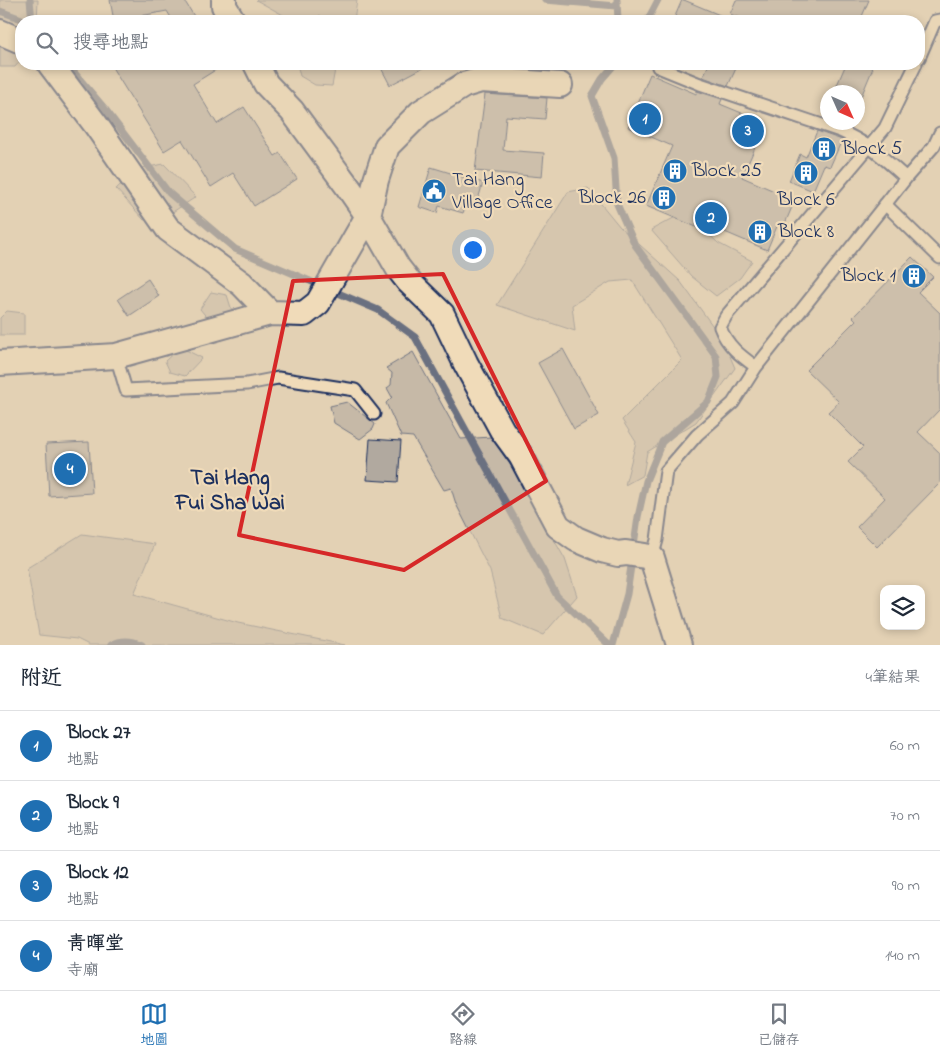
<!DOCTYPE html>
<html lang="zh-TW">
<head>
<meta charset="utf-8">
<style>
	body { margin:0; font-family:"Indie Flower","LXGW WenKai TC",sans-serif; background:#f6f6f7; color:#1f2937 }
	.controls { position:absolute; right:15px; bottom:15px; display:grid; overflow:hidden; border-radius:10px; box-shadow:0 2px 8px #0003 }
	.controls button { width:45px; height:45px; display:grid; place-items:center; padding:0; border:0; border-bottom:1px solid #e0e1e3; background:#fff; color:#1f2937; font:25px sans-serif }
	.compass { position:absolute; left:820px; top:85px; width:45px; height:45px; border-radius:50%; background:#fff; box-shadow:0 2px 8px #0003; rotate:135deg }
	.you { position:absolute; left:472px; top:249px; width:18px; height:18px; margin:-12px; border:4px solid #fff; border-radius:50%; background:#1a73e8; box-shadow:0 0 0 8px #1a73e833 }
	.badge { display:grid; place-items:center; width:32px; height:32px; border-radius:50%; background:#1f6fb2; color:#fff; font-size:16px; font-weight:700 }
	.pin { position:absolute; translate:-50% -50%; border:2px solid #fff; box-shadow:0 1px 5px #0006 }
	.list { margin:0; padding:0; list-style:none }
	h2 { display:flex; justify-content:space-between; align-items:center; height:65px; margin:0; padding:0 20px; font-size:21px }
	h2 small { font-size:16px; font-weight:400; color:#747a83 }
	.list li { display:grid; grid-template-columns:32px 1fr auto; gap:15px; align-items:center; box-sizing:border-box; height:70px; padding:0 20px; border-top:1px solid #e0e1e3 }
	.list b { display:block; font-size:19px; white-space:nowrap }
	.list p { margin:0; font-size:16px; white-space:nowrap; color:#747a83 }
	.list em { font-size:16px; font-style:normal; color:#747a83 }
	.icon { flex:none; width:28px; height:28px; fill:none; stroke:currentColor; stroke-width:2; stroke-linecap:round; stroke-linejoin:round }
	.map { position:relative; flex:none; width:940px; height:645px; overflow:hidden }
	.search { position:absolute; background:#fff; box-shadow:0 2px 8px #0003; left:15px; right:15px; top:15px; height:55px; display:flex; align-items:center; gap:12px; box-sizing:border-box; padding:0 18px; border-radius:20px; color:#747a83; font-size:19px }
	.sheet { height:345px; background:#fff }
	nav { display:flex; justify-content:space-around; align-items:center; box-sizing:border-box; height:70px; border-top:1px solid #e0e1e3; background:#fff; font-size:14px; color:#747a83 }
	nav a { display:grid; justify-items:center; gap:2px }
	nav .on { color:#1f6fb2 }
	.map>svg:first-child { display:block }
	.green { fill:#c6b9a7; stroke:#707482 }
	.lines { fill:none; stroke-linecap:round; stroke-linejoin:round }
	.stream { stroke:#6a6f80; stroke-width:7 }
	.building { fill:#b1a99f; stroke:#1b2f5e }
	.lane-casing { stroke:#1b2f5e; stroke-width:15 }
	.street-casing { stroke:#1b2f5e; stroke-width:28 }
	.lane { stroke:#f0dbb9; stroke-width:11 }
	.street { stroke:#f0dbb9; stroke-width:24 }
	.marked { fill:none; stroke:#d62828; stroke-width:4; stroke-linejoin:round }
	.labels { text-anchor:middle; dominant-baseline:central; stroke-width:4.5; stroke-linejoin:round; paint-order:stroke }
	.poi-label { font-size:20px; fill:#1b2f5e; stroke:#f0dbb9; text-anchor:start }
	.quarter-label { font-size:22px; font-weight:bold; fill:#1b2f5e; stroke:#f0dbb9 }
</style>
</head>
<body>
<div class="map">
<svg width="940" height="645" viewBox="0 0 940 645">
	<rect width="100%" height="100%" fill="#e3d1b4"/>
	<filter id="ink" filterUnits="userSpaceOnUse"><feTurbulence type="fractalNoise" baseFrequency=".02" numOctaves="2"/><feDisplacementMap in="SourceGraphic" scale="10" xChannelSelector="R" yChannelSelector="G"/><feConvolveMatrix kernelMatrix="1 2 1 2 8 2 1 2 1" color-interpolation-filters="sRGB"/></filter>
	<g filter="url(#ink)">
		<path class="green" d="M0,0H38L37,21H21V60L15,67H0Z
			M256,0H357L354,21H325L320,15L313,21H294Z
			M297,64H336L332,86L315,85L300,76Z
			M164,164L196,197L171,213L144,220L116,189L137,169Z
			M588,188L620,227L680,281L723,340L735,368L696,422L647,452L643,475L625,485L636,442L622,420L682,360L632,280L610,282L572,305L575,331L497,305L568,192Z
			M685,212L718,243L752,261L740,278L716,296L691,276L651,230Z
			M211,292L227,295L233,314L209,320L200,309Z
			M7,311L24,313V335H0V318Z
			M180,347L202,358L185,376L170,372L165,361Z
			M413,352L461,439L491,437L541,509L553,538L565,559L577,596L543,635L502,618L490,571L456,504L451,488L444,490L413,437L401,436L386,403L392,397L387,388L391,385L392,373L386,368Z
			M347,402L375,424L373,429L360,439L334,423L330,406Z
			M82,534L155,544L134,594L238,623L345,645H89L77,639L39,635L27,568Z"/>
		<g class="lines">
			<path class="stream" d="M30,0L32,21
				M545,0L616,6
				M617,0L618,21
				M0,11L27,21
				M647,21L658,0
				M67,64L106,110L169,193L235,249L378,310L415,337L557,596L609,645
				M111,645C122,639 132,640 142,645
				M613,645L627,594L638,517L646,481L662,442L708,402L718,377L716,356L635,245L617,204L614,158L592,96L602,79L615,64"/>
		</g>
		<path class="building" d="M110,0H184L197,21H173L167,11L114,21Z
			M682,0H684L734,21H673Z
			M736,0H869L860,21H747L730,14Z
			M110,64H225L193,84L217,124L244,107L275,156L280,153L297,179L254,206L233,173L211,187L182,140L164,151Z
			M379,64H430L390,85Z
			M487,64H550L549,71L487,67Z
			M709,64H738L728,86L703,77Z
			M846,64H862L873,68L858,104V92H834Z
			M650,74L694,93L696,94L697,91L722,99L720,104L766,123L742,177L795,200L784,226L778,224L767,250L720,230L718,236L646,206L672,146L628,127Z
			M485,94L547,98L545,119L506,116L503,150L544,153L542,177L475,171Z
			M817,131L842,140L830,167L824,165L813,191L789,181L800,154L806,157Z
			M431,167L483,183L476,206L467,203L463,213L439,206L437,213L419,207Z
			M912,257L933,277L918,292L940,313V409L918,432L940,453V483L877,547L857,527L885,498L848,462L863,447L828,412L839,402L806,370L856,320L853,317Z
			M148,279L159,296L129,316L118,299Z
			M563,349L599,415L574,429L538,363Z
			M370,439L401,441L398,482L367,480Z
			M89,442L92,493L49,496L46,444Z"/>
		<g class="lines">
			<defs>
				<path id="lane" d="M919,58L935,21L940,20
					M658,67L700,84L840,131C870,144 882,157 906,178
					M885,204L940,258
					M116,356L126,390L247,384L278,378L355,390L374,414
					M756,367C741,356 727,346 720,327L726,316L885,128L916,64
					M652,558L657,540L666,471L697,435L733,403L756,367L906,178L934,146L940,133"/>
				<path id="street" d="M224,0V6L233,21
					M0,32L21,41
					M50,64L96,125L168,229L242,284L270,313
					M256,64L266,84L292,111L348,187L368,216L398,268L409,282L442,314L466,364L502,430L521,456L558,526L576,539L602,550L618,554L626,553L645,556L652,558L679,645
					M0,363L116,356L270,313L304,314L318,303L368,216L376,180L387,146L421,112L464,85L481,80L560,85"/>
			</defs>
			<use href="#lane" class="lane-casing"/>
			<use href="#street" class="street-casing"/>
			<use href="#lane" class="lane"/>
			<use href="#street" class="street"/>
		</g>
	</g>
	<path d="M0 0H940V645H0ZM443,274L546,481L404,570L239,535L293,281Z" fill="#e3d1b4" fill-opacity=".55" fill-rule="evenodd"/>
	<path class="marked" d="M443,274L546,481L404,570L239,535L293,281Z"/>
	<defs>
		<symbol id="building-disc" viewBox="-11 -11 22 22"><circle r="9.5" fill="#1f6fb2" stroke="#f0dbb9"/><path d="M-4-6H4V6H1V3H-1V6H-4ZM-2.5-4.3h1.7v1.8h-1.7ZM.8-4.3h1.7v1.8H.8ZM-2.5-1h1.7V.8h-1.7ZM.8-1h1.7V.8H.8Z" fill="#fff"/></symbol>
		<symbol id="civic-disc" viewBox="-11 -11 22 22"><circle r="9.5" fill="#1f6fb2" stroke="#f0dbb9"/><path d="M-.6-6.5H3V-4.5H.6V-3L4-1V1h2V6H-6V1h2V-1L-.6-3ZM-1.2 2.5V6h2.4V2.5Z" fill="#fff"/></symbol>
	</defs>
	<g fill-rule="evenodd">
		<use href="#building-disc" x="810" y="135" width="28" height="28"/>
		<use href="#building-disc" x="661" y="157" width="28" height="28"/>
		<use href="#building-disc" x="792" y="159" width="28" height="28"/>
		<use href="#civic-disc" x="420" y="177" width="28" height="28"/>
		<use href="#building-disc" x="650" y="184" width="28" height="28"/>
		<use href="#building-disc" x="746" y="218" width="28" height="28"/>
		<use href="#building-disc" x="900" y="262" width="28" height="28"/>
	</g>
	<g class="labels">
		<g class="poi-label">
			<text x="842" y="149">Block 5</text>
			<text x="692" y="171">Block 25</text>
			<text x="452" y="180">Tai Hang<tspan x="452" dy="23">Village Office</tspan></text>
			<text x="646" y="198" text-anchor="end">Block 26</text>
			<text x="806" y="200" text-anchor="middle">Block 6</text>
			<text x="778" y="232">Block 8</text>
			<text x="896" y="276" text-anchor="end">Block 1</text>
		</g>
		<g class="quarter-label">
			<text x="230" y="479">Tai Hang<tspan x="230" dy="25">Fui Sha Wai</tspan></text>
		</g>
	</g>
</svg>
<div class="controls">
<button><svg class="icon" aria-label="layers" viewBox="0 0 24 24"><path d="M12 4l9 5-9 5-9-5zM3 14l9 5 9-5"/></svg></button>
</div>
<svg class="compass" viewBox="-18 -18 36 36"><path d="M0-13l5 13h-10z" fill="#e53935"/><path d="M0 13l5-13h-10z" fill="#747a83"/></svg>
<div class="you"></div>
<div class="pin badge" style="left:645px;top:119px">1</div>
<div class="pin badge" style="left:711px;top:218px">2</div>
<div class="pin badge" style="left:748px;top:131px">3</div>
<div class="pin badge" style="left:70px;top:469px">4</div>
<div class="search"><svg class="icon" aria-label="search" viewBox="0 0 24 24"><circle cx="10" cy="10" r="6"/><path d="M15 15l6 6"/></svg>搜尋地點</div>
</div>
<section class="sheet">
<h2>附近<small>4筆結果</small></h2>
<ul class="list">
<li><span class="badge">1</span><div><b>Block 27</b><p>地點</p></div><em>60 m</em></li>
<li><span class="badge">2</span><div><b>Block 9</b><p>地點</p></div><em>70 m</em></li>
<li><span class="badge">3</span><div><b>Block 12</b><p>地點</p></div><em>90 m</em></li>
<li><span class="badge">4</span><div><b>青暉堂</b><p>寺廟</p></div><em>140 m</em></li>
</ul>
</section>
<nav>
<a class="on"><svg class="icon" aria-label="map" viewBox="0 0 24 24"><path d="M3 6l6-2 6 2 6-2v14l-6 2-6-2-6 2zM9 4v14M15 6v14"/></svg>地圖</a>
<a><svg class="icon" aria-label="directions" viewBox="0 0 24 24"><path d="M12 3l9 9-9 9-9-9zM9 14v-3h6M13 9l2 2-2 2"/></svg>路線</a>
<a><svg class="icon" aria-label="saved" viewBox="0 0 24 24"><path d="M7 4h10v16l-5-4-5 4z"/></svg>已儲存</a>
</nav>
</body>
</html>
